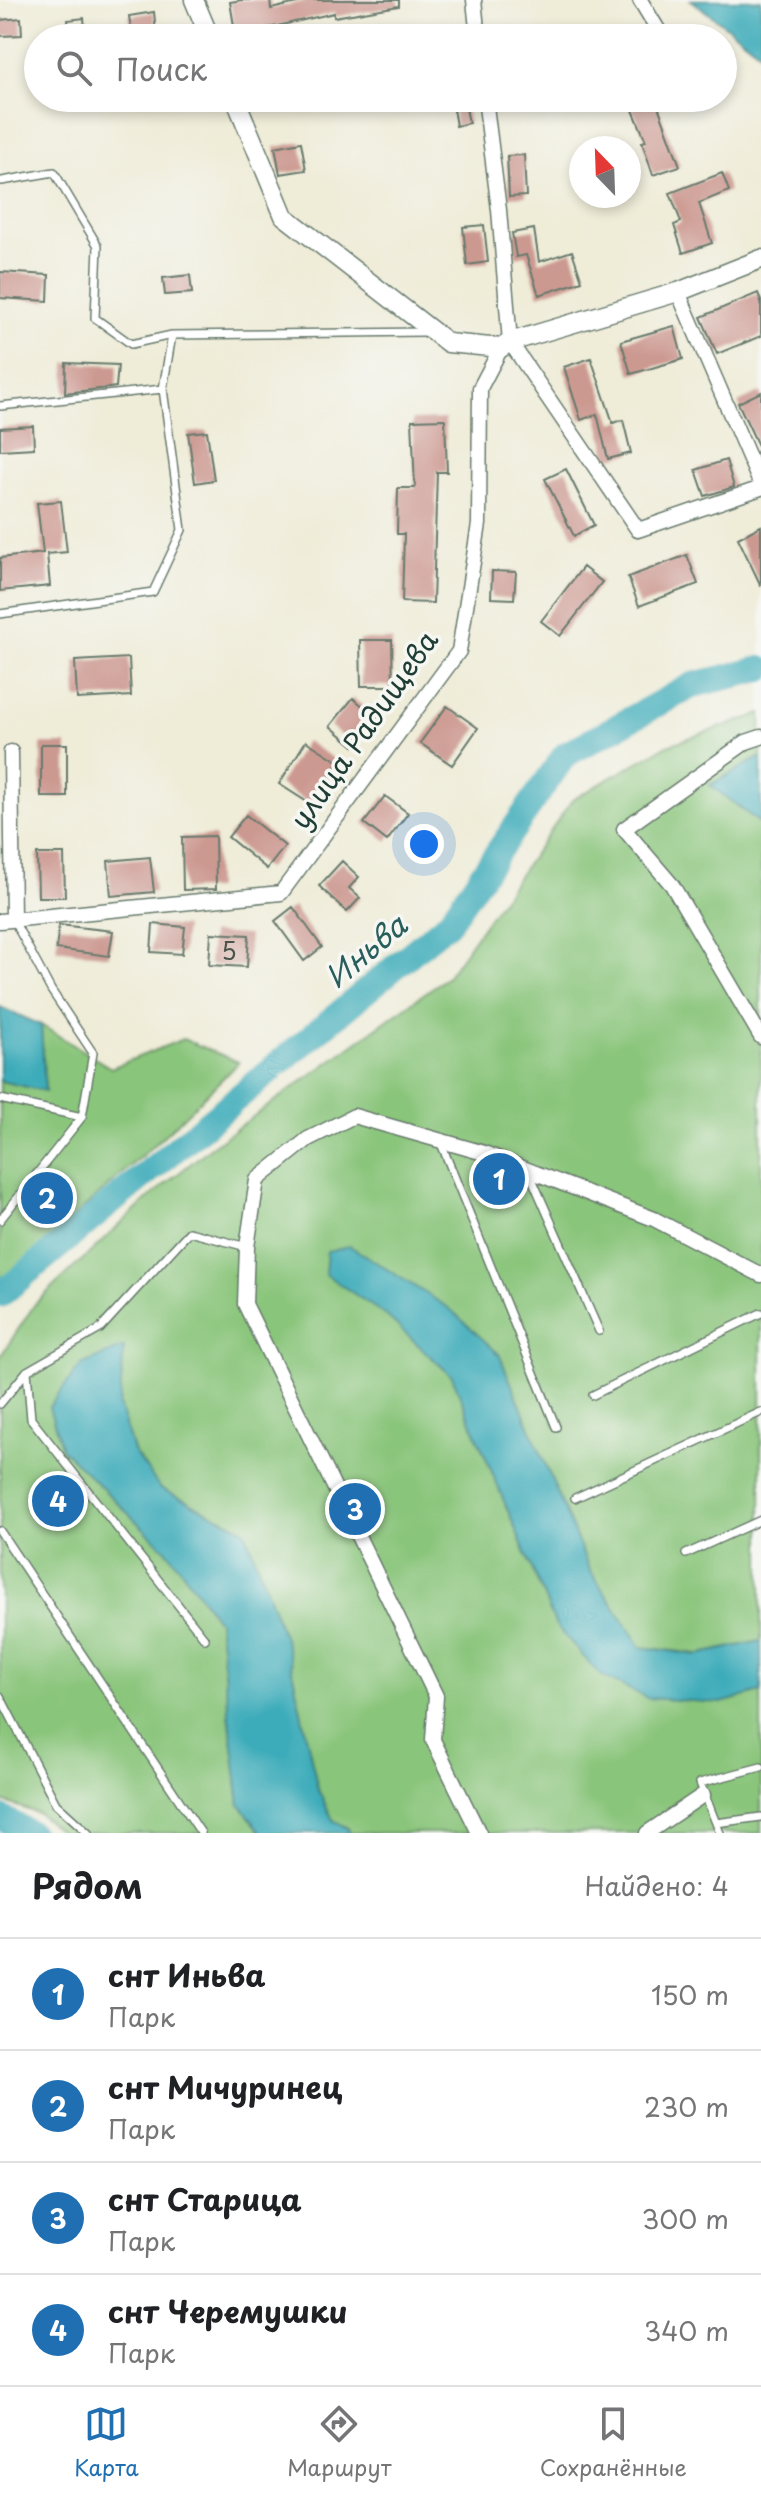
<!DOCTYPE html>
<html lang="ru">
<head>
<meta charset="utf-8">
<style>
	body { margin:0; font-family:"Playpen Sans",sans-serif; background:#f2f2f2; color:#202124 }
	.compass { position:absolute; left:569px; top:136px; width:72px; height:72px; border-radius:50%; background:#fff; box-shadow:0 4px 12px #0003; rotate:337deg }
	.you { position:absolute; left:424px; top:844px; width:28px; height:28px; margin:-20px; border:6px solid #fff; border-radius:50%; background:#1a73e8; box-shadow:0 0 0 12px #1a73e833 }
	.badge { display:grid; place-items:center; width:52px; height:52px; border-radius:50%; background:#1f6fb2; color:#fff; font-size:26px; font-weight:700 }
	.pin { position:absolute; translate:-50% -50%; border:4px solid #fff; box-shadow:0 2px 8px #0006 }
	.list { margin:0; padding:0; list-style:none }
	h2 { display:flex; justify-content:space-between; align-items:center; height:104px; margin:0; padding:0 32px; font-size:34px }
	h2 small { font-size:26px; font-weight:400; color:#757577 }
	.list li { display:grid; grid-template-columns:52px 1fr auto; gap:24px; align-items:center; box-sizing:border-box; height:112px; padding:0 32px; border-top:2px solid #e0e0e0 }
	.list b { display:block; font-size:30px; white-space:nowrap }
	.list p { margin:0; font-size:26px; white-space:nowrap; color:#757577 }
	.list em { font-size:26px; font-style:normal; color:#757577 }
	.icon { flex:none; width:44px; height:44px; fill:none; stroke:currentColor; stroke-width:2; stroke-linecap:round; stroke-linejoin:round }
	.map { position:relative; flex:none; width:761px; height:1833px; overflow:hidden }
	.search { position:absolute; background:#fff; box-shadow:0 4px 12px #0003; left:24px; right:24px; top:24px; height:88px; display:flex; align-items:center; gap:20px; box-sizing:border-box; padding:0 28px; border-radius:44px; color:#757577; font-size:30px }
	.sheet { height:552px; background:#fff }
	nav { display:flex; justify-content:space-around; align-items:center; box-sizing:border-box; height:112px; border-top:2px solid #e0e0e0; background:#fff; font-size:22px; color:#757577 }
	nav a { display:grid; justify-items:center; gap:4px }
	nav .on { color:#1f6fb2 }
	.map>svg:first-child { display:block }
	.green { fill:#89c57a; stroke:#548157; stroke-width:2 }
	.water { fill:#3dacba; stroke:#2e7477; stroke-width:2 }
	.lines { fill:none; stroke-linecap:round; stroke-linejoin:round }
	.river { stroke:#3dacba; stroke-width:26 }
	.building { fill:#cc9991 }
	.service-casing { stroke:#687a6d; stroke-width:10 }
	.minor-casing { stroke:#687a6d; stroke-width:17 }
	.tertiary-casing { stroke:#687a6d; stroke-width:21 }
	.service { stroke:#fff; stroke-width:7 }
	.minor { stroke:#fff; stroke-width:14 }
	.tertiary { stroke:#fff; stroke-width:18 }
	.labels { text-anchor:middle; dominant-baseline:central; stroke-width:7; stroke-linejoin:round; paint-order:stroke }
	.number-label { font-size:24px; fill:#4a544b }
	.street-label { font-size:28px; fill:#1f3d34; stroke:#f6f6f2 }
	.water-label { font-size:30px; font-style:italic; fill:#285e5c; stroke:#f6f6f2 }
</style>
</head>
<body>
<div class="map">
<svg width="761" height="1833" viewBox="0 0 761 1833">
	<rect width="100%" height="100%" fill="#f6f6f2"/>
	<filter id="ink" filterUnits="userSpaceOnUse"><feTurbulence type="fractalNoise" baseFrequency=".0125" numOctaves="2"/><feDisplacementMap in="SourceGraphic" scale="16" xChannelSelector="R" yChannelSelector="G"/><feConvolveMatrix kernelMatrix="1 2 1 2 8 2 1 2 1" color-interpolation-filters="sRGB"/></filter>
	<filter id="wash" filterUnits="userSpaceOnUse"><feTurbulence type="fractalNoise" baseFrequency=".006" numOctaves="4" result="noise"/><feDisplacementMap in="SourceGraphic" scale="32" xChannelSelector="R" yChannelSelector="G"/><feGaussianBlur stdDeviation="1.8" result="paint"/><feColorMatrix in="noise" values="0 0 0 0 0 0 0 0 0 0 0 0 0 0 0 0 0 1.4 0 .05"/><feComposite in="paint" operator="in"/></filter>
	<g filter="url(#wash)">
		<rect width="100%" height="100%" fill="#efecd8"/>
		<path class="green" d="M761,714V757L710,785L761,824V1641L700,1654L641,1647L589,1569L499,1354L325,1273L388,1317L452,1376L556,1626L721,1703L761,1692V1833H350L348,1828L333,1820L318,1790L287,1647L245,1530L160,1488L133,1450L119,1405L124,1348L81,1365L49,1407L62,1449L170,1554L218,1621L240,1805L262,1833H62L39,1814L0,1800V1357L35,1304L152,1195L211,1147L447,977L572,800L668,745Z
			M41,1025L111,1068L183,1039L239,1062L170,1130L0,1284V1081L45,1090Z"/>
		<path class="water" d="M691,0H761V53Z
			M761,757V824L710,785Z
			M0,1007L41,1025L45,1091L0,1081Z
			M350,1246L449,1308L499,1354L589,1569L641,1647L697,1655L761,1641V1692L721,1703L647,1698L600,1675L556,1626L452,1376L388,1317L325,1274L327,1251Z
			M124,1347L119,1405L133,1451L160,1488L245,1530L287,1647L318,1790L333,1820L348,1829L350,1833H262L240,1805L218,1621L170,1554L62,1449L49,1407L81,1365Z"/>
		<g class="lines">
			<path class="river" d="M0,1295L449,922L565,755L693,685L761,669
				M0,1817L30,1833"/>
		</g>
		<g id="blocks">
			<path class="building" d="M242,0H270L271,9L310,0H399V6L334,17V13L273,27L235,32L230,2Z
				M154,12L156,33L132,36L129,16Z
				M21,18L22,35L0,36V20Z
				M84,18L86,38H70L68,20Z
				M441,98H464L469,123L456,126L453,109H440Z
				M628,98H655L680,166L653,175L642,142L646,141Z
				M301,142L306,170L280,174L275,147Z
				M524,155L526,196L509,197L507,156Z
				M722,173L729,191L699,203L712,243L683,253L674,225L681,222L670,193Z
				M484,225L488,262L467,265L463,227Z
				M534,229L539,262L572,251L582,281L539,295L526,255L516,257L512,233Z
				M0,272L49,275L48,301L0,298Z
				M190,275L192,293L165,295L163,278Z
				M758,293L761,301V336L717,354L701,317Z
				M674,326L683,359L631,374L621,341Z
				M591,358L613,423L623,420L631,453L608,459L597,414L581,420L564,367Z
				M66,363L118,365L116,387L65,393Z
				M761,392V452L738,403Z
				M445,419L447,472H437L433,603L402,602L404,534H397L398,488H415L412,420Z
				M33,426L34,448L0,450V428Z
				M207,431L214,480L195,483L188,433Z
				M726,460L734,487L705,496L696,470Z
				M566,469L594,525L574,536L545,479Z
				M61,501L67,552L47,554L50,586L0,591V558L43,553L37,503Z
				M761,526V586L738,538Z
				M687,555L698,584L639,606L628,577Z
				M583,567L602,582L560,636L541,621Z
				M492,571L516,572L514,599L491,598Z
				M360,640H392L393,686H361Z
				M129,658L131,696L77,699L75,661Z
				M353,698L377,718L354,746L330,726Z
				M447,706L478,728L452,765L420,743Z
				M306,741L339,762L312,805L279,784Z
				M41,744H67V797H41Z
				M385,796L408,813L387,841L364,823Z
				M246,815L285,846L267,869L228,837Z
				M215,836L216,889L183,890L182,837Z
				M37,854H64L65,897H38Z
				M150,857L154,892L111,896L108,861Z
				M342,861L359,877L349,888L360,898L347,912L319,886Z
				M293,907L322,947L304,961L275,921Z
				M153,924L185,927L182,954L151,952Z
				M59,925L113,931L109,956L56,949Z
				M211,933L249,935L247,967L209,965Z"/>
		</g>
	</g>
	<g filter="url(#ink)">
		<use href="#blocks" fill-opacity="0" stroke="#687a6d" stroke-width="2"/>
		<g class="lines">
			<defs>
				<path id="service" d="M2,181L54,172L98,246L95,318L131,344L172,335
					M0,406L163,389
					M0,614L153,592L182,530L163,389L172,335L425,332
					M0,1099L82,1117
					M440,1141L556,1427
					M529,1172L599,1331
					M0,1220L82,1117L93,1053L51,990L14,921
					M27,1371L31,1419L205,1639
					M593,1395L761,1313
					M0,1404L27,1371L100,1329L189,1232L247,1247
					M575,1498L761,1412
					M0,1531L201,1833
					M686,1554L761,1520
					M0,1696L56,1804L88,1833
					M716,1823L761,1817
					M720,1833L700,1783L761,1767"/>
				<path id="minor" d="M474,0L478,38
					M640,0L663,38
					M485,98L499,210L510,342L638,530L761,488
					M678,292L761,485
					M761,737L746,742L624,829L672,885L761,1037
					M11,752L13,919
					M0,921L281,893L459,651L479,524L480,388L501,348
					M479,1833L433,1740L436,1696L245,1304L247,1247L257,1180L308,1139L354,1116L484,1153L654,1219L761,1275
					M647,1833L703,1795"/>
				<path id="tertiary" d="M194,0L210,38
					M235,98L284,216L448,343L501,348L510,342L678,292L761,259"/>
			</defs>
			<use href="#service" class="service-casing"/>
			<use href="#minor" class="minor-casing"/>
			<use href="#tertiary" class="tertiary-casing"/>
			<use href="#service" class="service"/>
			<use href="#minor" class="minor"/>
			<use href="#tertiary" class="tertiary"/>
		</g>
	</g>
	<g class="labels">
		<g class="number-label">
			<text x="229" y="950">5</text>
		</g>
		<g class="street-label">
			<text transform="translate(363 729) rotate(-55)">улица Радищева</text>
		</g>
		<g class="water-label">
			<text transform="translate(365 950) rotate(-40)">Иньва</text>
		</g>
	</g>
</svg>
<svg class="compass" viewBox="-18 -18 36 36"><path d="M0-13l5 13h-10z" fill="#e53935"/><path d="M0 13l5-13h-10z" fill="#757577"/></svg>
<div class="you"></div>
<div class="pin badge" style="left:499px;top:1179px">1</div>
<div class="pin badge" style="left:47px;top:1198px">2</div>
<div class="pin badge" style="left:355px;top:1509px">3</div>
<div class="pin badge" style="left:58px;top:1501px">4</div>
<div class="search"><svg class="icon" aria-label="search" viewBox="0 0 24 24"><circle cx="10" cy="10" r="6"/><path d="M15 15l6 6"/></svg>Поиск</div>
</div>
<section class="sheet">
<h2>Рядом<small>Найдено: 4</small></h2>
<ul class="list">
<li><span class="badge">1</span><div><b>снт Иньва</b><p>Парк</p></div><em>150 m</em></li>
<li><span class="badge">2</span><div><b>снт Мичуринец</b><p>Парк</p></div><em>230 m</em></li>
<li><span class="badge">3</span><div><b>снт Старица</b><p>Парк</p></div><em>300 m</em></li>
<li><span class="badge">4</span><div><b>снт Черемушки</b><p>Парк</p></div><em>340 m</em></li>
</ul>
</section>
<nav>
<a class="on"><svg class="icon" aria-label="map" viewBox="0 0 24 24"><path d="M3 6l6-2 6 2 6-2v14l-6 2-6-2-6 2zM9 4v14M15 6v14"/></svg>Карта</a>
<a><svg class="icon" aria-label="directions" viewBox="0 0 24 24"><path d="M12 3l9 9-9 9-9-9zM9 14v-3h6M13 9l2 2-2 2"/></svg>Маршрут</a>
<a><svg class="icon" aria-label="saved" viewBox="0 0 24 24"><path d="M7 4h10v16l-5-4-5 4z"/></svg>Сохранённые</a>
</nav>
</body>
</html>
